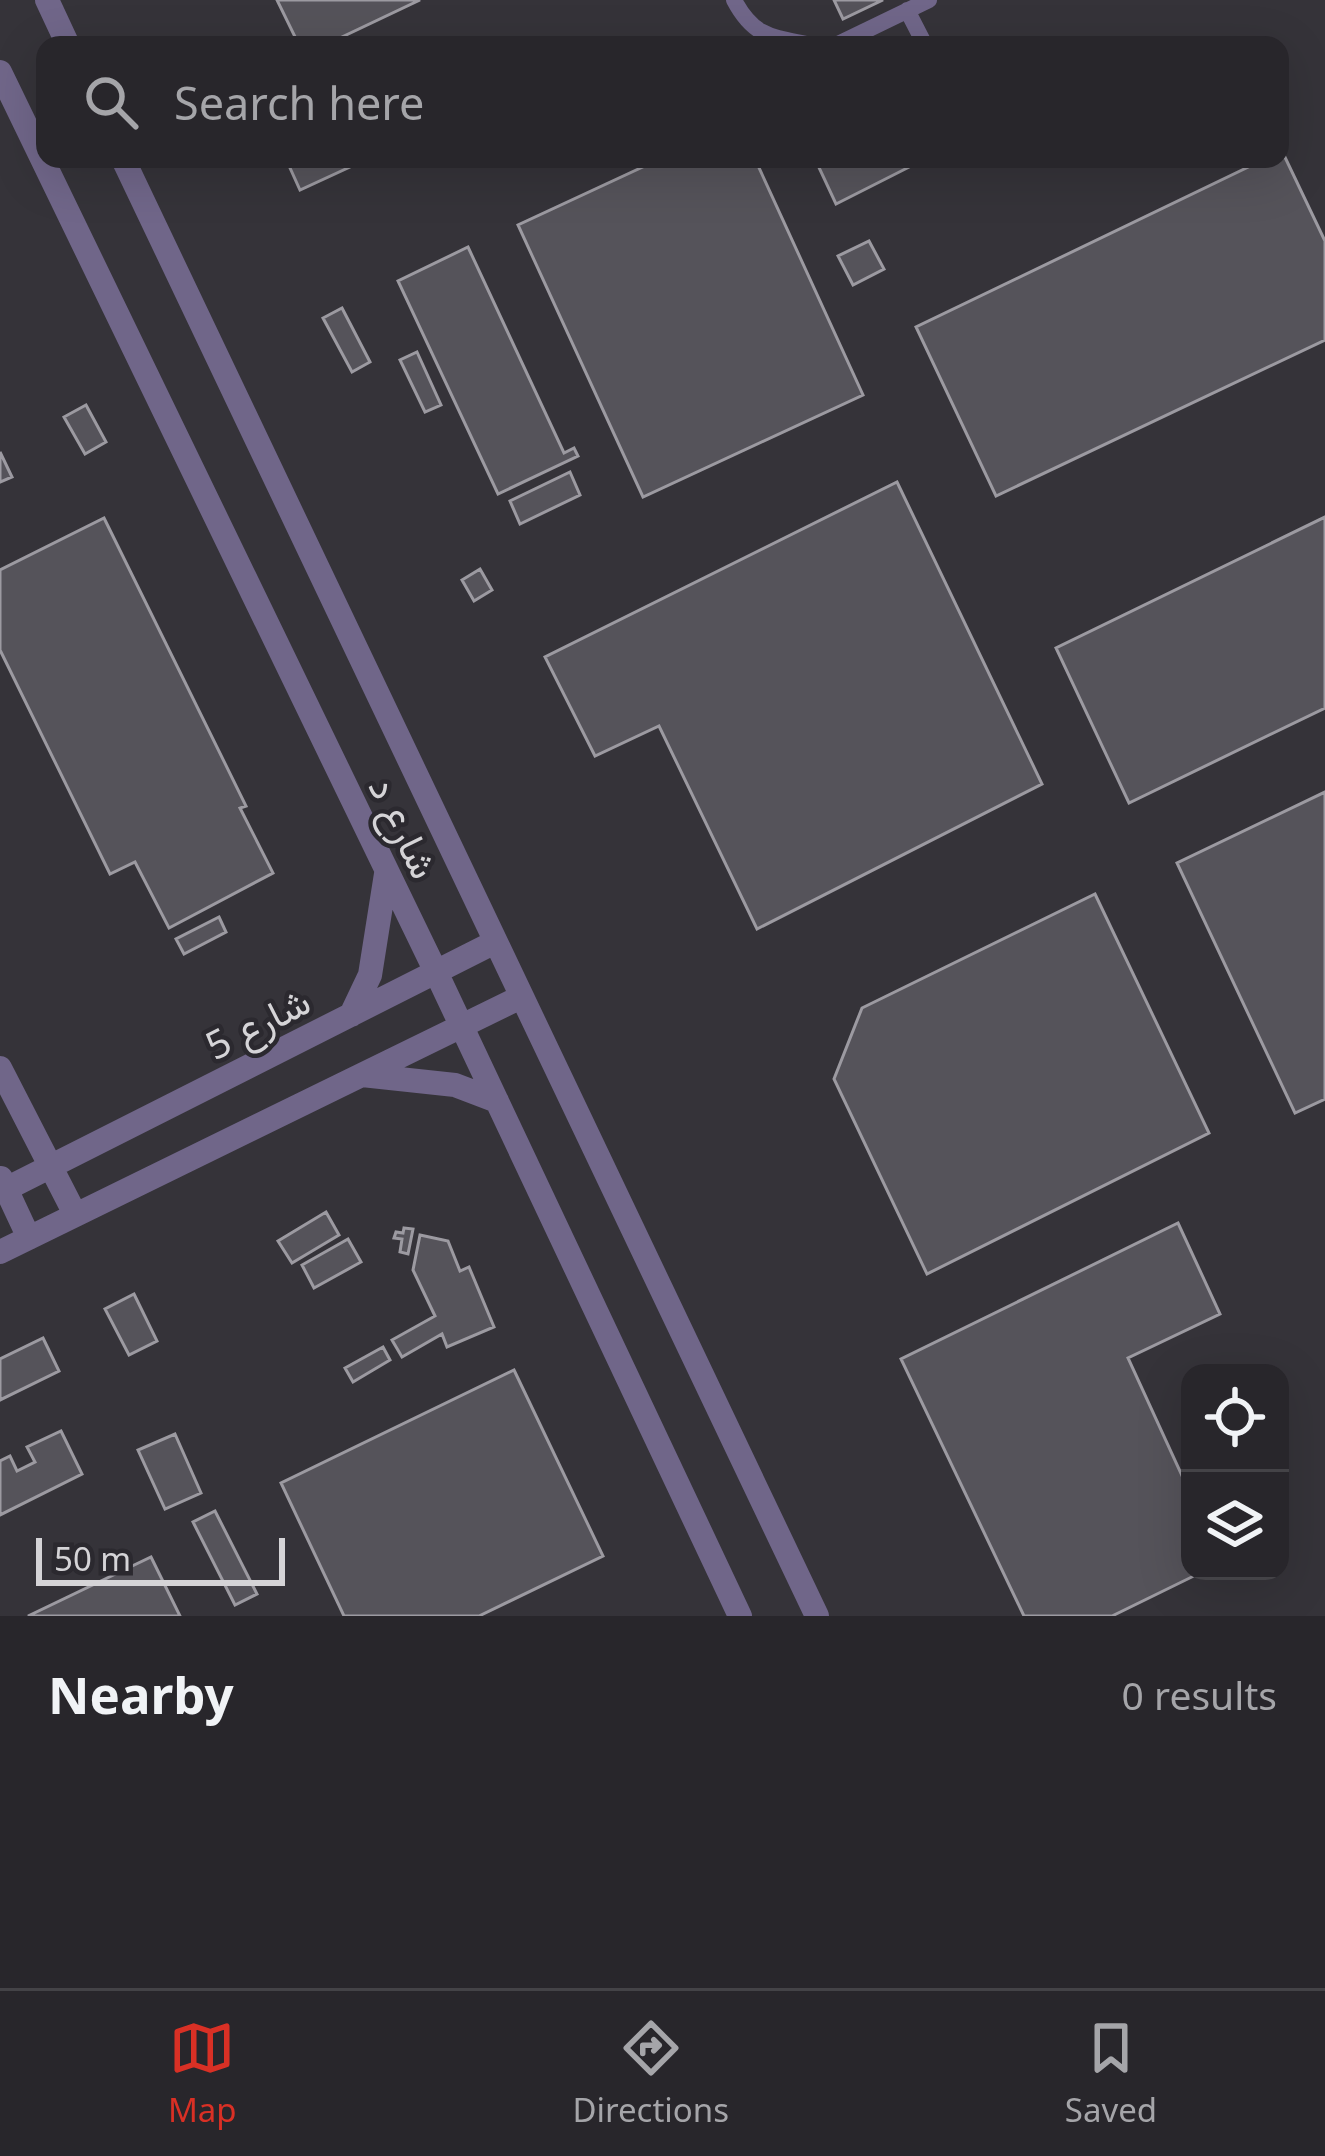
<!DOCTYPE html>
<html lang="en">
<head>
<meta charset="utf-8">
<style>
	body { margin:0; font-family:"Noto Sans",Vazirmatn,sans-serif; background:#302e33; color:#f1f3f6 }
	.controls { position:absolute; right:36px; bottom:36px; display:grid; overflow:hidden; border-radius:24px; box-shadow:0 12px 48px #0002 }
	.controls button { width:108px; height:108px; display:grid; place-items:center; padding:0; border:0; border-bottom:3px solid #444347; background:#28262b; color:#f1f3f6; font:60px sans-serif }
	.scale { position:absolute; left:36px; bottom:30px; width:249px; box-sizing:border-box; padding-left:12px; border:6px solid #d5d4d7; border-top:0; font-size:33px; line-height:42px; white-space:nowrap; color:#d5d4d7; -webkit-text-stroke:9px #2b292f; paint-order:stroke }
	.list { margin:0; padding:0; list-style:none }
	h2 { display:flex; justify-content:space-between; align-items:center; height:156px; margin:0; padding:0 48px; font-size:51px }
	h2 small { font-size:39px; font-weight:400; color:#a5a5a9 }
	.icon { flex:none; width:66px; height:66px; fill:none; stroke:currentColor; stroke-width:2; stroke-linecap:round; stroke-linejoin:round }
	.map { position:relative; flex:none; width:1325px; height:1616px; overflow:hidden }
	.search { position:absolute; background:#28262b; box-shadow:0 12px 48px #0002; left:36px; right:36px; top:36px; height:132px; display:flex; align-items:center; gap:30px; box-sizing:border-box; padding:0 42px; border-radius:24px; color:#a5a5a9; font-size:45px }
	.sheet { height:372px; background:#28262b }
	nav { display:flex; justify-content:space-around; align-items:center; box-sizing:border-box; height:168px; border-top:3px solid #444347; background:#28262b; font-size:33px; color:#a5a5a9 }
	nav a { display:grid; justify-items:center; gap:6px }
	nav .on { color:#d93025 }
	.map>svg:first-child { display:block }
	.building { fill:#55535a; stroke:#9c9aa1; stroke-width:3 }
	.lines { fill:none; stroke-linecap:round; stroke-linejoin:round }
	.lane { stroke:#706689; stroke-width:16 }
	.street { stroke:#706689; stroke-width:24 }
	.labels { text-anchor:middle; dominant-baseline:central; stroke-width:9; stroke-linejoin:round; paint-order:stroke }
	.street-label { font-size:39px; fill:#d5d4d7; stroke:#2b292f }
</style>
</head>
<body>
<div class="map">
<svg width="1325" height="1616" viewBox="0 0 1325 1616">
	<rect width="100%" height="100%" fill="#353339"/>
	<path class="building" d="M277,0H420L325,45H299Z
		M834,0H883L843,19Z
		M1282,151L1325,241V340L996,496L916,327L1265,159H1280Z
		M286,159H349L352,166L300,190Z
		M660,159H755L863,395L643,497L518,225Z
		M815,159H925L836,204Z
		M869,241L884,269L853,285L838,256Z
		M468,247L564,453L574,448L578,456L498,494L398,281Z
		M342,308L370,362L352,372L323,318Z
		M417,352L441,405L425,412L400,360Z
		M86,405L106,442L85,454L64,417Z
		M0,452L12,477L0,482Z
		M570,472L580,495L520,524L510,501Z
		M897,482L1042,784L757,929L659,726L595,756L545,657Z
		M1325,517V708L1129,803L1056,648Z
		M104,518L246,806L240,808L273,873L169,928L135,862L110,874L0,650V570Z
		M480,569L492,590L474,601L462,580Z
		M1325,792V1099L1295,1113L1177,863Z
		M1095,894L1209,1133L927,1274L834,1079L862,1008Z
		M219,917L226,932L184,954L176,939Z
		M326,1212L339,1235L292,1263L278,1241Z
		M1178,1223L1220,1314L1128,1358L1190,1493V1571H1204L1112,1616H1024L901,1359Z
		M404,1228L413,1229L408,1254L400,1252L402,1239L394,1238L396,1232L403,1233Z
		M420,1235L448,1241L460,1271L469,1267L494,1327L447,1347L442,1334L402,1357L392,1340L435,1316L413,1270Z
		M348,1239L361,1262L314,1288L302,1265Z
		M134,1294L157,1341L129,1355L105,1309Z
		M43,1338L59,1371L0,1400V1359Z
		M383,1347L390,1360L353,1382L345,1368Z
		M514,1370L603,1556L479,1616H344L281,1483Z
		M61,1431L82,1474L0,1515V1461L10,1456L17,1471L35,1462L27,1447Z
		M175,1434L201,1493L165,1509L138,1450Z
		M215,1511L257,1594L235,1605L193,1522Z
		M151,1557L180,1616H28Z"/>
	<g class="lines">
		<path class="lane" d="M734,0C754,38 773,37 811,45
			M907,10L925,45
			M836,45L929,0"/>
		<path class="street" d="M47,0L68,45
			M0,72L436,972L740,1616
			M123,159L817,1616
			M351,1015L370,975L386,874
			M0,1068L75,1214
			M362,1075L455,1085L497,1101
			M1,1178L29,1238
			M0,1192L495,942
			M0,1252L521,997"/>
	</g>
	<g class="labels">
		<g class="street-label">
			<text transform="translate(405 827) rotate(64)">شارع د</text>
			<text transform="translate(257 1022) rotate(-27)">شارع 5</text>
		</g>
	</g>
</svg>
<div class="controls">
<button><svg class="icon" aria-label="locate" viewBox="0 0 24 24"><circle cx="12" cy="12" r="6"/><path d="M12 2v4M12 18v4M2 12h4M18 12h4"/></svg></button>
<button><svg class="icon" aria-label="layers" viewBox="0 0 24 24"><path d="M12 4l9 5-9 5-9-5zM3 14l9 5 9-5"/></svg></button>
</div>
<div class="scale">50 m</div>
<div class="search"><svg class="icon" aria-label="search" viewBox="0 0 24 24"><circle cx="10" cy="10" r="6"/><path d="M15 15l6 6"/></svg>Search here</div>
</div>
<section class="sheet">
<h2>Nearby<small>0 results</small></h2>
<ul class="list">
</ul>
</section>
<nav>
<a class="on"><svg class="icon" aria-label="map" viewBox="0 0 24 24"><path d="M3 6l6-2 6 2 6-2v14l-6 2-6-2-6 2zM9 4v14M15 6v14"/></svg>Map</a>
<a><svg class="icon" aria-label="directions" viewBox="0 0 24 24"><path d="M12 3l9 9-9 9-9-9zM9 14v-3h6M13 9l2 2-2 2"/></svg>Directions</a>
<a><svg class="icon" aria-label="saved" viewBox="0 0 24 24"><path d="M7 4h10v16l-5-4-5 4z"/></svg>Saved</a>
</nav>
</body>
</html>
